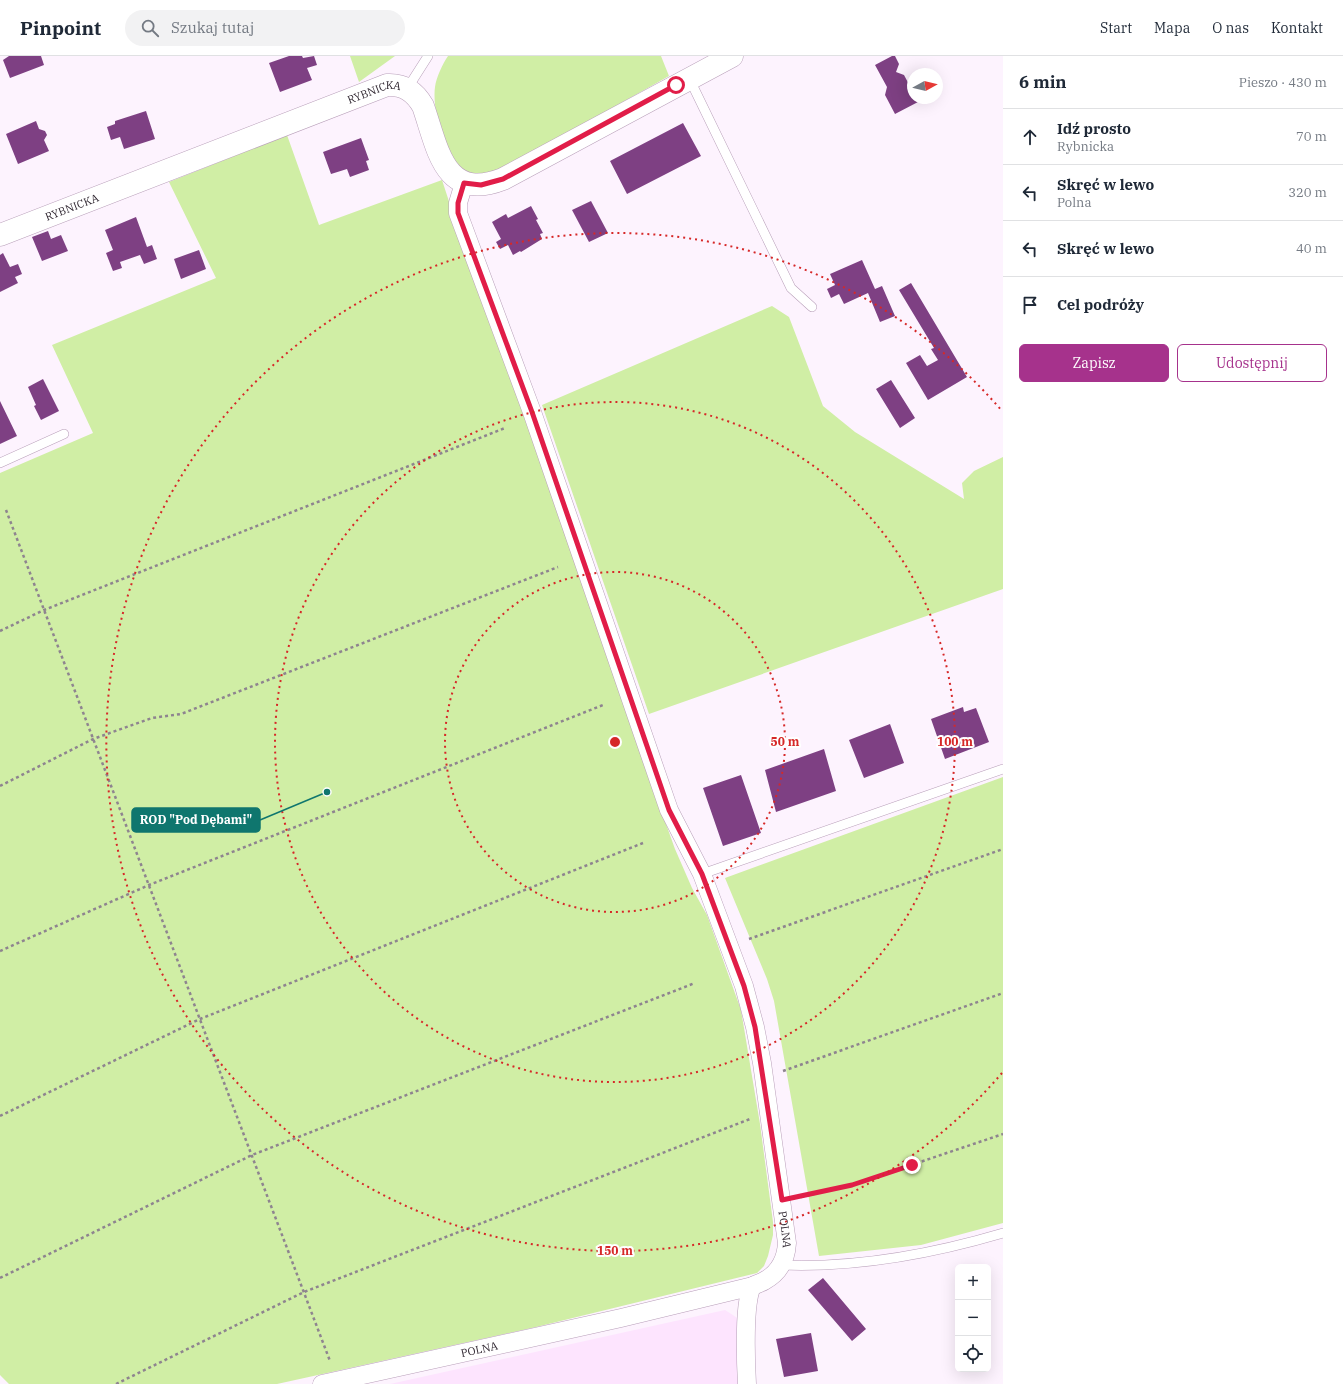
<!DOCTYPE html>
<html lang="pl">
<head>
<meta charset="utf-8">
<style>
	body { margin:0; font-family:"IBM Plex Serif",serif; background:#f2f2f3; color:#1f2937 }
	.controls { position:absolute; right:12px; bottom:12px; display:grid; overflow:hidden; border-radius:6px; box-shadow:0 4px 16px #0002 }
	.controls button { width:36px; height:36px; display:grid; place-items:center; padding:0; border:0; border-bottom:1px solid #e0e1e3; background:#fff; color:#1f2937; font:20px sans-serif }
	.compass { position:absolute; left:907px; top:12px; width:36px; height:36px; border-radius:50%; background:#fff; box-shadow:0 4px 16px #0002; rotate:82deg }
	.stop { position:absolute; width:12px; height:12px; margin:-9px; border:3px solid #e11d48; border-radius:50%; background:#fff }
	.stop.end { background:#e11d48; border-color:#fff; box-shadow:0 1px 4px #0008 }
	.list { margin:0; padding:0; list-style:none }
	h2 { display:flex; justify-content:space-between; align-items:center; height:52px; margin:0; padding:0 16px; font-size:17px }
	h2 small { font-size:13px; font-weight:400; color:#747a83 }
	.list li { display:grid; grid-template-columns:26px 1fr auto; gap:12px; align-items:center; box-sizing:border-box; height:56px; padding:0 16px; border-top:1px solid #e0e1e3 }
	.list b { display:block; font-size:15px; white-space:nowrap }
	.list p { margin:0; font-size:13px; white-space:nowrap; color:#747a83 }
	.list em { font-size:13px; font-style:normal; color:#747a83 }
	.actions { display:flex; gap:8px; padding:12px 16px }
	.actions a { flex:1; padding:9px 0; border:1px solid #a6328c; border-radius:6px; text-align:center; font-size:14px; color:#a6328c }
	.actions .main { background:#a6328c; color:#fff }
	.icon { flex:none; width:22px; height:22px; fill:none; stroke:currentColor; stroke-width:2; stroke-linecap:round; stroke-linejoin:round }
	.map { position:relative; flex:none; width:1003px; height:1328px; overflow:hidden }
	header { display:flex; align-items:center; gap:24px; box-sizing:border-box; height:56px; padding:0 20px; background:#fff; border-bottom:1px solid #e0e1e3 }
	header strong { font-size:19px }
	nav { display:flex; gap:22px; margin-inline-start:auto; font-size:14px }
	.search { width:280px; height:36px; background:#f2f2f3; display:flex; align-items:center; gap:10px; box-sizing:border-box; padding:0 14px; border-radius:22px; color:#747a83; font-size:15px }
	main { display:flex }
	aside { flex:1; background:#fff }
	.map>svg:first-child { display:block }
	.built { fill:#fde4fe }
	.green { fill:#d0eea5 }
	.building { fill:#7e4083 }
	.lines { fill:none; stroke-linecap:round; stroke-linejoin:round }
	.service-casing { stroke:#b89fb9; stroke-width:10 }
	.minor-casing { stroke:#b89fb9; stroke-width:19 }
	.tertiary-casing { stroke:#b89fb9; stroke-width:23 }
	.path { stroke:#8e848f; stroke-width:2.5; stroke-dasharray:3 3; stroke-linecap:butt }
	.service { stroke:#fff; stroke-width:9 }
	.minor { stroke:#fff; stroke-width:18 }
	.tertiary { stroke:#fff; stroke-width:22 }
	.route { stroke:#e11d48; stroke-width:5 }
	.ring { fill:none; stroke:#d62828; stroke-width:2; stroke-dasharray:2 4 }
	.labels { text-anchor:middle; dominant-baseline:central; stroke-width:4; stroke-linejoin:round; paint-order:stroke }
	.street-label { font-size:11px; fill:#2d242e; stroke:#fff }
	.centre { fill:#d62828; stroke:#fff; stroke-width:2 }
	.ring-label { font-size:12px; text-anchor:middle; font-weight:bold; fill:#d62828; stroke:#fff; stroke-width:4; stroke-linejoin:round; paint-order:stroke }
	.leader { fill:none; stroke:#0f766e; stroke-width:1.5 }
	.callout-dot { fill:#0f766e; stroke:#fff; stroke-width:1.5 }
	.callout { fill:#0f766e; stroke:#0f766e; stroke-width:1.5 }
	.callout-label { font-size:12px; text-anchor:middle; font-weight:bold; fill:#fff }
</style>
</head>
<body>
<header>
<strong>Pinpoint</strong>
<div class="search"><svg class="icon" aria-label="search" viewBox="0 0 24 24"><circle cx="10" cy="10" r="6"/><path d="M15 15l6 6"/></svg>Szukaj tutaj</div>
<nav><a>Start</a><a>Mapa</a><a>O nas</a><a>Kontakt</a></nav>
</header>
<main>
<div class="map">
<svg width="1003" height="1328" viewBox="0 0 1003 1328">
	<rect width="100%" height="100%" fill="#fdf3fe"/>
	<path class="built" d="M725,1254L739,1263L740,1328H390Z"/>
	<path class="green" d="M350,0H395L359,26Z
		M448,0H661L669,20L498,116C484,119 472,123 460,114C443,104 432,50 435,31C436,22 443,7 448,0Z
		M287,79L319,169L442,124L479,237L525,362L634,679L675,793L692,832L707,859L741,954L760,1068L773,1166V1179L768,1200L764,1210L757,1217L536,1271L277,1328H9L0,1319V417L93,377L52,289L216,222L169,126Z
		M772,250L789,261L823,350L855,376L964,443L962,427L974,415L1003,401V533L649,658L542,349Z
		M1003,721V1167L921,1189L819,1200L774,945L767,923L725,822Z"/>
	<path class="building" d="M9,0H41L44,9L10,22L3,4Z
		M289,0H302L303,2L314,0L317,9L307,12L312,24L280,36L269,7Z
		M892,0H895L899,8L896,16L904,19L913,36V42H916L918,46L895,58L885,39L887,31L875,9Z
		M146,55L155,83L124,93L120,81L111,84L107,71L115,68V65Z
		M36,65L39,73L45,75L47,79L44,84L49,95L18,108L6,78Z
		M683,67L701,100L627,138L610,105Z
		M361,82L369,104L366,105L369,114L350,121L347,113L331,118L323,96Z
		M591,145L608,177L589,186L572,154Z
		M531,150L538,163L536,164L543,177L540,178L542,183L521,196L520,195L513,199L508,189L500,193L496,186L501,183L492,166L506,158L508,162Z
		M136,161L147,191L152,189L157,203L144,208L140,199L120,206L122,212L113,215L106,197L113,194L105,174Z
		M48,175L51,183L61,179L68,195L42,205L32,181Z
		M199,194L206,213L181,223L174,203Z
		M3,197L10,211L18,208L22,218L15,221L18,227L0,236V199Z
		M862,204L875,233L882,230L895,260L880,266L868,237L844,248L839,238L831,242L827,233L835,229L830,218Z
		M911,227L967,321L928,344L906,307L920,299L927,310L938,304L931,293L934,292L899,234Z
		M43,323L59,355L41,364L34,350L36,349L28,331Z
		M891,324L915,362L900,372L876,333Z
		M0,345L17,380L0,388Z
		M963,651L964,656L976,652L989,686L945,703L931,663Z
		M890,668L904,707L864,722L849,684Z
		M824,693L836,735L776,756L765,714Z
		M741,719L761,777L723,790L703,732Z
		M823,1222L866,1273L852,1285L808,1234Z
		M811,1277L818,1315L784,1321L776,1283Z"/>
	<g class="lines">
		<defs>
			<path id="service" d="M689,22L791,232L812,251
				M407,33L428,0
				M0,407L64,378
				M702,818L1003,713
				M781,1209C855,1212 932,1198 1003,1177"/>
			<g id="minor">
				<path id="s1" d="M464,127L458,147V157L532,356L669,754L702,818L744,930L755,971L762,1007L787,1187C786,1204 779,1217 764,1225C761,1227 756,1228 753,1230C743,1241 746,1311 747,1328"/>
				<path id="s2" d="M322,1328L621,1262L753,1230"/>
			</g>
			<g id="tertiary">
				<path id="s3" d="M0,179L387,29C404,28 415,36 423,50C438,93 444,146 503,123L732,0"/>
			</g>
		</defs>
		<use href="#service" class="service-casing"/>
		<use href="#minor" class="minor-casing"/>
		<use href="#tertiary" class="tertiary-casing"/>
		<path class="path" d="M6,454L330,1305
			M0,575L44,554L505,372
			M0,730L93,683L152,662L181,658L558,511
			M749,883L1003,793
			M0,895L149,829L603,649
			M783,1015L1003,937
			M0,1060L200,963L643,787
			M801,1141L852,1129L1003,1078
			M0,1222L252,1099L695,927
			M116,1328L304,1236L750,1063"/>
		<use href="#service" class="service"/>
		<use href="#minor" class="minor"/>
		<use href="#tertiary" class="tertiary"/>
	</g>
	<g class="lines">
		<path class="route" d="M676,29L503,123L481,129L464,127L458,147V157L532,356L669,754L702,818L744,930L755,971L782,1144L852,1129L912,1109"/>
	</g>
	<g class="ring">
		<circle cx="615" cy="686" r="170"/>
		<circle cx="615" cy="686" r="340"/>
		<path d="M1002 1017A509 509 0 1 1 1002 355"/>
	</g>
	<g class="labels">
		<g class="street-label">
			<text stroke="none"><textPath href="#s3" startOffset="401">RYBNICKA</textPath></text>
			<text stroke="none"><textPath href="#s3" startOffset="77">RYBNICKA</textPath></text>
			<text stroke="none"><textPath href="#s1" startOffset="1103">POLNA</textPath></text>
			<text stroke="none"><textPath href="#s2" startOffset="161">POLNA</textPath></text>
		</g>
	</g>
	<circle cx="615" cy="686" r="6" class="centre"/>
	<g class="ring-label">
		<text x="785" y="690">50 m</text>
		<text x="955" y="690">100 m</text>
		<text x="615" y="1199">150 m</text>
	</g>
	<path class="leader" d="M327 736L260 764"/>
	<circle class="callout-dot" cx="327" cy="736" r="4"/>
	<rect class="callout" x="132" y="752" width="128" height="24" rx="4"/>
	<g class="callout-label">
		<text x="196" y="768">ROD "Pod Dębami"</text>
	</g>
</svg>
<div class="controls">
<button>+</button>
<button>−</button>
<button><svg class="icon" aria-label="locate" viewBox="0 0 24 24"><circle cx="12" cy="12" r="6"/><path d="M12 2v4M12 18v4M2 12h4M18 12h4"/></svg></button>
</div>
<svg class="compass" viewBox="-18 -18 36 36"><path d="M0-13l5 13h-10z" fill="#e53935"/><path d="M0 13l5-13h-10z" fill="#747a83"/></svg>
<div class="stop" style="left:676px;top:29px"></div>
<div class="stop end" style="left:912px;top:1109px"></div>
</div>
<aside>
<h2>6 min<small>Pieszo · 430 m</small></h2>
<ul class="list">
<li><svg class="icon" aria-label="ahead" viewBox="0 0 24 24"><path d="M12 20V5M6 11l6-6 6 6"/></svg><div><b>Idź prosto</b><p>Rybnicka</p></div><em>70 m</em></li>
<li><svg class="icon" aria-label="left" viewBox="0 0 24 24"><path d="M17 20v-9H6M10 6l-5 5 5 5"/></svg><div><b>Skręć w lewo</b><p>Polna</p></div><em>320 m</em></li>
<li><svg class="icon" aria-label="left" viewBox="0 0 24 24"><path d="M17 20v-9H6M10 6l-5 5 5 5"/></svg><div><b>Skręć w lewo</b></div><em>40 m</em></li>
<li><svg class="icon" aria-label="arrive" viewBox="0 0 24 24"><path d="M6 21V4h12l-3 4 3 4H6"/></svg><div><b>Cel podróży</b></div></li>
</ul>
<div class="actions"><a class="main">Zapisz</a><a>Udostępnij</a></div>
</aside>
</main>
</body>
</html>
